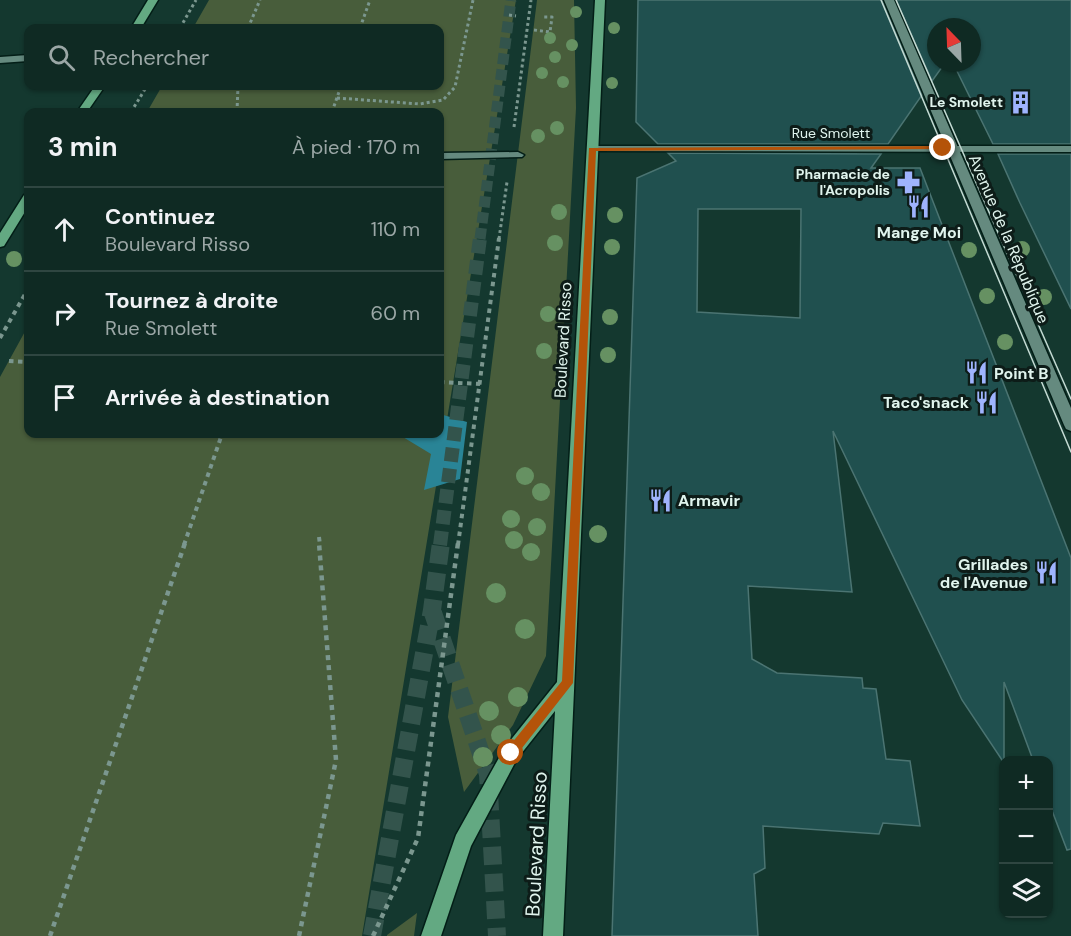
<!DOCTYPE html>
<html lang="fr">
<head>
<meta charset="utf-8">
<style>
	body { margin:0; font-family:"DM Sans",sans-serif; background:#1d3630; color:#f1f3f6 }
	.controls { position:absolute; right:18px; bottom:18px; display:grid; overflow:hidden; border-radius:12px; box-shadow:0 2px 4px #0004 }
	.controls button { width:54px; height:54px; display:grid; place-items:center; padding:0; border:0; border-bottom:2px solid #2f4641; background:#0f2a23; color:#f1f3f6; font:30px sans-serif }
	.compass { position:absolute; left:927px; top:18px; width:54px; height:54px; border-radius:50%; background:#0f2a23; box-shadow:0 2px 4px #0004; rotate:337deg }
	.stop { position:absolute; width:18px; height:18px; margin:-14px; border:4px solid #b45309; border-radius:50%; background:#fff }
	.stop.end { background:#b45309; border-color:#fff; box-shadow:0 2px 6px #0008 }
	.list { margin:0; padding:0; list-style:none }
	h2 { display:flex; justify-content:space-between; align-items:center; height:78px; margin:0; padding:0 24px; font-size:26px }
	h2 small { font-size:20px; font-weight:400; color:#9ba7a6 }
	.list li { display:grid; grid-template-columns:39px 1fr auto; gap:18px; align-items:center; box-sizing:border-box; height:84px; padding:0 24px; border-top:2px solid #2f4641 }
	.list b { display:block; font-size:22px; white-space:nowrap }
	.list p { margin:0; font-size:20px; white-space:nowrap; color:#9ba7a6 }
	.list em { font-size:20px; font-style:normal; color:#9ba7a6 }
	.icon { flex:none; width:33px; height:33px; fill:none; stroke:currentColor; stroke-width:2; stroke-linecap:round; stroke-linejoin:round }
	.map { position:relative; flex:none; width:1071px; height:936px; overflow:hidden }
	.search { position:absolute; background:#0f2a23; box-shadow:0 2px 4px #0004; left:24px; top:24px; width:420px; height:66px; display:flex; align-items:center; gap:15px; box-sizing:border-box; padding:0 21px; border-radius:12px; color:#9ba7a6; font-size:22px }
	.panel { position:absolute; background:#0f2a23; box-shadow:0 2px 4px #0004; left:24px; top:108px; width:420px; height:330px; border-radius:12px }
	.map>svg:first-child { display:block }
	.green { fill:#485d3b }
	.water { fill:#298496 }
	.building { fill:#20504f; stroke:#4b7472; stroke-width:1.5; fill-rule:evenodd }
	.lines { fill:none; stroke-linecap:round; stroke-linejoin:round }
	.primary-tunnel-far2 { stroke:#33544c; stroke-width:11; stroke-dasharray:11 5; stroke-linecap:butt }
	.primary-tunnel-far1 { stroke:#33544c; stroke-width:14; stroke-dasharray:14 7; stroke-linecap:butt }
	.primary-tunnel { stroke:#33544c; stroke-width:18; stroke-dasharray:18 9; stroke-linecap:butt }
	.pedestrian-casing { stroke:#031e17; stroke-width:3 }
	.minor-casing { stroke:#031e17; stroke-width:3 }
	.primary-casing { stroke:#031e17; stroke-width:3 }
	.path-far2 { stroke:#7b978f; stroke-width:3; stroke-dasharray:3 3; stroke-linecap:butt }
	.path-far1 { stroke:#7b978f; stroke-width:4; stroke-dasharray:4.5 4.5; stroke-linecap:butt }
	.path { stroke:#7b978f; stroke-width:4.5; stroke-dasharray:5 5; stroke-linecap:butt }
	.pedestrian { fill:#658a7f; fill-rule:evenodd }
	.minor { fill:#658a7f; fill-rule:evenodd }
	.primary { fill:#63a982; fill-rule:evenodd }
	.tram { stroke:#c4dad3; stroke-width:1.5 }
	.tree { fill:#669162 }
	.route { fill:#b45309 }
	.labels { text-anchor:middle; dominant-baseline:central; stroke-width:6; stroke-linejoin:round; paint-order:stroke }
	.far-poi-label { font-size:14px; font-weight:bold; fill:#e0f4ed; stroke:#0d1c18; text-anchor:end }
	.far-street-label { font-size:14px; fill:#e0f4ed; stroke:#0d1c18 }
	.poi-label { font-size:16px; font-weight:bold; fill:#e0f4ed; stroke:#0d1c18; text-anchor:start }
	.street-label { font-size:16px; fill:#e0f4ed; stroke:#0d1c18 }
	.near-street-label { font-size:20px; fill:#e0f4ed; stroke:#0d1c18 }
</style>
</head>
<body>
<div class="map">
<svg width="1071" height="936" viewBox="0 0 1071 936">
	<rect width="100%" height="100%" fill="#14382f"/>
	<path class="green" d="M209,0H516L362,936H0V377L28,326V434H440V112H147L162,86H440V28H193Z
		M537,0H574L576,108L546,656L513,725L464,792L448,717Z
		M417,913L414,936H387V935Z"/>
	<path class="water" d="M440,414L467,422L460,479L424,490L431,454L398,434H440Z"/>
	<path class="building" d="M638,0H882L922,95L888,144H658L636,122Z
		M896,0H1071V144H993L953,63H972V27H936V63H945L932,81Z
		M668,153L881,154L871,168H920L1071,558V849L1067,850L1048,800V760H1033L1004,682V763L962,700L833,431L852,592L748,586L752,659L777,673L862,678L863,688L876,689L886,759L910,761L920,826L883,823L879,834L763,826L765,868L754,874L758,936H612L637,178L676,161ZM698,209H801L800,318L697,312Z
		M998,154H1071V309L1020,203Z"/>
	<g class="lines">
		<path class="primary-tunnel-far2" d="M480,239L511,0"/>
		<path class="primary-tunnel-far1" d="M440,545L480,238"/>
		<path class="primary-tunnel" d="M433,613L488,774L497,936
			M372,936L432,610L441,543"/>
		<defs>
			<path id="pedestrian" d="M884,0H894L1071,408V431L1066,429L1064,425Z
				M518,152L524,155L522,157L440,159V153Z"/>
			<path id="minor" d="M28,55V61L0,63V57Z
				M592,146H1071V152L588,151V147Z"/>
			<path id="primary" d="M148,0H158L141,28H131Z
				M595,0H605L563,936H543L555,711L517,759L471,846L441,936H421L456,835L505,747L557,682Z
				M95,86H105L87,112H77Z
				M28,194V207L4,246L0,247V233L24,195Z"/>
		</defs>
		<use href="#pedestrian" class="pedestrian-casing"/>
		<use href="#minor" class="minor-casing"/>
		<use href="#primary" class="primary-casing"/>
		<path class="path-far2" d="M509,15L516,16
			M180,28L196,0
			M248,28L260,0
			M360,28L370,0
			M534,30L550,32L552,17H543
			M337,98L420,104L443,100L455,87L473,0
			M131,112L147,86
			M237,112L238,86
			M332,112L341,86
			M514,127L531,0
			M499,239L507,182"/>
		<path class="path-far1" d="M0,338L28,289
			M9,361L28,362
			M440,382L480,384
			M319,537L320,545
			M184,545L222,434
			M458,545L499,238"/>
		<path class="path" d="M50,936L185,543
			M299,936L336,760L319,543
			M373,936L418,838L458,543"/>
		<use href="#pedestrian" class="pedestrian"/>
		<use href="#minor" class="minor"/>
		<use href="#primary" class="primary"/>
		<path class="tram" d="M881,0L1071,452
			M896,0L1071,399"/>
	</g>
	<g class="tree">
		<circle cx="576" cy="12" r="6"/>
		<circle cx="614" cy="28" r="6"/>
		<circle cx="550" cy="38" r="6"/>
		<circle cx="572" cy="45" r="6"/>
		<circle cx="555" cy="57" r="6"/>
		<circle cx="542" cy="73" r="6"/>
		<circle cx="563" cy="82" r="6"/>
		<circle cx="612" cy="83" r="6"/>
		<circle cx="557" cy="128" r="7"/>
		<circle cx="538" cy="136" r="7"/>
		<circle cx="559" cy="212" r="8"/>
		<circle cx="615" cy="215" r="8"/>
		<circle cx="555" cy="243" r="8"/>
		<circle cx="612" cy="247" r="8"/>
		<circle cx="1022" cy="249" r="8"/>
		<circle cx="969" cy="250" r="8"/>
		<circle cx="14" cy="259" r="8"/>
		<circle cx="987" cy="296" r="8"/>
		<circle cx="1044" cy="297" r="8"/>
		<circle cx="548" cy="314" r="8"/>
		<circle cx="610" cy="317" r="8"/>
		<circle cx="1005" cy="342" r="8"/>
		<circle cx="544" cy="351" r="8"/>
		<circle cx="608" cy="355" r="8"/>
		<circle cx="525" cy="476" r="9"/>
		<circle cx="541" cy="492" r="9"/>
		<circle cx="511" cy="519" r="9"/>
		<circle cx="537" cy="527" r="9"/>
		<circle cx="598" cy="534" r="9"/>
		<circle cx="514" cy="540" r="9"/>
		<circle cx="531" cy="552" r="9"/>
		<circle cx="496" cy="593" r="10"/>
		<circle cx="525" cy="629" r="10"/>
		<circle cx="518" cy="697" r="10"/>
		<circle cx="489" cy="711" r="10"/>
		<circle cx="501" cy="735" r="10"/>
		<circle cx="483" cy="757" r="10"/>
	</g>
	<path class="route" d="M943,146L946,149L596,151L573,683L515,757H507V749L562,681L589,148Z"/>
	<defs>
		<symbol id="building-bare" viewBox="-9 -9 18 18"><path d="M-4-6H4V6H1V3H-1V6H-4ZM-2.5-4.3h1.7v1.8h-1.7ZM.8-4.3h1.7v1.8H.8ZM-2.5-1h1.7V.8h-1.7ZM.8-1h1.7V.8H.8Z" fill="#9fb3fd" stroke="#0d1c18" stroke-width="2.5" paint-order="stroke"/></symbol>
		<symbol id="pharmacy-bare" viewBox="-9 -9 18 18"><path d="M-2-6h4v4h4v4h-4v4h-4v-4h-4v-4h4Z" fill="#9fb3fd" stroke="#0d1c18" stroke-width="2.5" paint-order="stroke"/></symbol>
		<symbol id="restaurant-bare" viewBox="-9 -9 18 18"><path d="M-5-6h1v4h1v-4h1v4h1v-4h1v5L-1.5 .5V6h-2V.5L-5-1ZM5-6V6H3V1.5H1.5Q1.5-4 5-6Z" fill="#9fb3fd" stroke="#0d1c18" stroke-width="2.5" paint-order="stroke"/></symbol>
	</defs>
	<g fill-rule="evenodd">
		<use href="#building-bare" x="1004" y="86" width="33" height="33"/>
		<use href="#pharmacy-bare" x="892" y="166" width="33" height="33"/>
		<use href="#restaurant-bare" x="902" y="190" width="33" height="33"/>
		<use href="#restaurant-bare" x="960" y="356" width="33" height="33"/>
		<use href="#restaurant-bare" x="970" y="386" width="33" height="33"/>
		<use href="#restaurant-bare" x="644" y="484" width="33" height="33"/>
		<use href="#restaurant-bare" x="1030" y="556" width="33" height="33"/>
	</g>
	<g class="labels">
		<g class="far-poi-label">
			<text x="1003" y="102">Le Smolett</text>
			<text x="890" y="174">Pharmacie de<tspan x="890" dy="16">l'Acropolis</tspan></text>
		</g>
		<g class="far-street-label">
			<text x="831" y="133">Rue Smolett</text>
		</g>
		<g class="poi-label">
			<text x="919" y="232" text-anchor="middle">Mange Moi</text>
			<text x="994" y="373">Point B</text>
			<text x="969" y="402" text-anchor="end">Taco'snack</text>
			<text x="678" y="500">Armavir</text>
			<text x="1028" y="564" text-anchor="end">Grillades<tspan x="1028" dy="18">de l'Avenue</tspan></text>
		</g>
		<g class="street-label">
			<text transform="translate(1009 239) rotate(67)">Avenue de la République</text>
			<text transform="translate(563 340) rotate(-87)">Boulevard Risso</text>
		</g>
		<g class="near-street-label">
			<text transform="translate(536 844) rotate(-87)">Boulevard Risso</text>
		</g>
	</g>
</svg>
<div class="controls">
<button>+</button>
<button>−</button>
<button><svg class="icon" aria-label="layers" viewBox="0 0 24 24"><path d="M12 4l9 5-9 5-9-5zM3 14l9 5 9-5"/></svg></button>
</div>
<svg class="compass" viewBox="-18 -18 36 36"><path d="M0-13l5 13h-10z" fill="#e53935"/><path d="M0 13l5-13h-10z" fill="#9ba7a6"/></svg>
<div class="stop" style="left:511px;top:753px"></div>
<div class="stop end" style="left:943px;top:148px"></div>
<div class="search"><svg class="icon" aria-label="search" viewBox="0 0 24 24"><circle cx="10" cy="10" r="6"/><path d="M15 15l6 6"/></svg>Rechercher</div>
<section class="panel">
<h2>3 min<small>À pied · 170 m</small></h2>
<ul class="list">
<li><svg class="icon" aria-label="ahead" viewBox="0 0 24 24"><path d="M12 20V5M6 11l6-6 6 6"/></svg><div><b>Continuez</b><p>Boulevard Risso</p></div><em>110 m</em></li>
<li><svg class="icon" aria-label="right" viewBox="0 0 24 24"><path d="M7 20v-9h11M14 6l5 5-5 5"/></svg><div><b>Tournez à droite</b><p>Rue Smolett</p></div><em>60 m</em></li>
<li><svg class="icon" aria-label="arrive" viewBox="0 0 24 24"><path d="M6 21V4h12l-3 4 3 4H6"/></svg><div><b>Arrivée à destination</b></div></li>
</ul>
</section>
</div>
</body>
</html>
